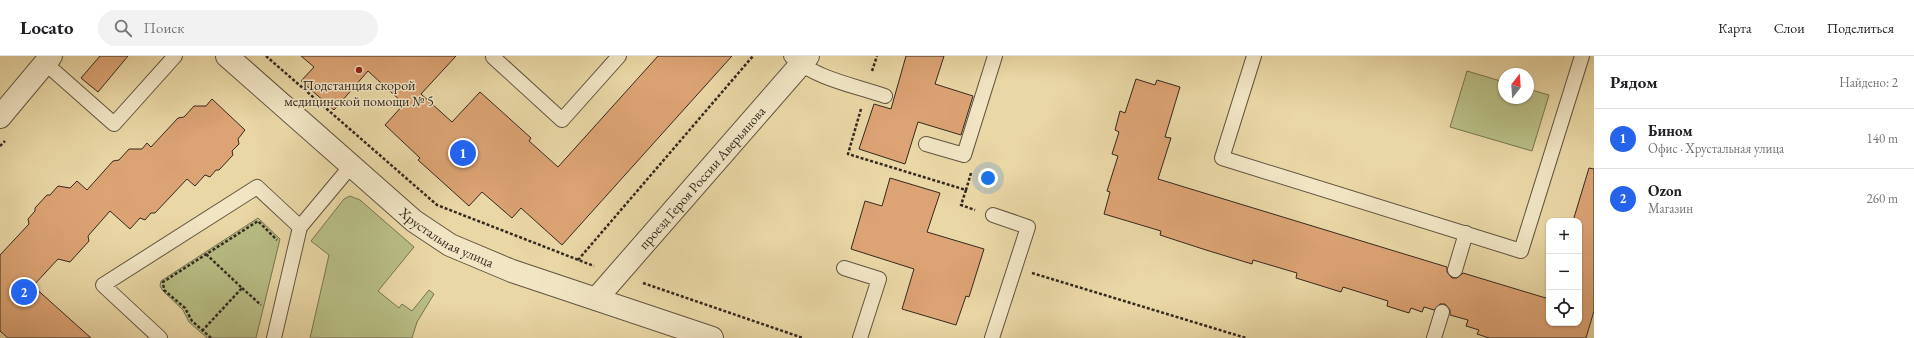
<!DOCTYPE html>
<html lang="ru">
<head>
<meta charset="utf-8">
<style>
	body { margin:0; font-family:"EB Garamond",serif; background:#f2f2f2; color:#202124 }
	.controls { position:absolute; right:12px; bottom:12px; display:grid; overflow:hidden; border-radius:8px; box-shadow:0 1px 3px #0004 }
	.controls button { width:36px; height:36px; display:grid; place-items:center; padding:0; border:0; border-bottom:1px solid #e0e0e0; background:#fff; color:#202124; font:20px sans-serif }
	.compass { position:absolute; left:1498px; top:12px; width:36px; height:36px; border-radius:50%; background:#fff; box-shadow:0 1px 3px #0004; rotate:17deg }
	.you { position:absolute; left:988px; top:122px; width:14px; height:14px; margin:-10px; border:3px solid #fff; border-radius:50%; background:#1a73e8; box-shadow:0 0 0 6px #1a73e833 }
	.badge { display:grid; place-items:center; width:26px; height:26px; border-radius:50%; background:#2563eb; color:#fff; font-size:13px; font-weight:700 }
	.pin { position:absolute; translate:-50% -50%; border:2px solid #fff; box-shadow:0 1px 4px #0006 }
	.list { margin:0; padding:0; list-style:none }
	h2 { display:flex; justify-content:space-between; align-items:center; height:52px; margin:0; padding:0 16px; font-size:17px }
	h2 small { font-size:13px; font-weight:400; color:#757577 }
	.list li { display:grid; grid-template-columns:26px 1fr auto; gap:12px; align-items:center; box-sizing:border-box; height:60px; padding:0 16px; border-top:1px solid #e0e0e0 }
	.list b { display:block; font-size:15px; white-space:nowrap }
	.list p { margin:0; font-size:13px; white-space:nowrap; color:#757577 }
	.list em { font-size:13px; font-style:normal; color:#757577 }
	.icon { flex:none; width:22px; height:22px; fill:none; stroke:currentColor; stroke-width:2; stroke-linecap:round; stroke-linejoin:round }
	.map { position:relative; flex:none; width:1594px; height:282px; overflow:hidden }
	header { display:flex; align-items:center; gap:24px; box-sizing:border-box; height:56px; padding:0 20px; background:#fff; border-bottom:1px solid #e0e0e0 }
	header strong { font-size:19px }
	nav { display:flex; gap:22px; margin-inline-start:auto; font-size:14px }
	.search { width:280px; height:36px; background:#f2f2f2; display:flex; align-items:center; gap:10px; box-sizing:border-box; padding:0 14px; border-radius:22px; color:#757577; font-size:15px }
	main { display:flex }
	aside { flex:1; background:#fff }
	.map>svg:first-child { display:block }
	.green { fill:#b8be85; stroke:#767452 }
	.building { fill:#dca374; stroke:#34291f }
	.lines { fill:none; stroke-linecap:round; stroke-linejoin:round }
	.lane-casing { stroke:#615440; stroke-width:16 }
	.street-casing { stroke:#615440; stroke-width:24 }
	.path { stroke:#34291f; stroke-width:2.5; stroke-dasharray:3 2; stroke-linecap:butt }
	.lane { stroke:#f1e5c4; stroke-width:14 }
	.street { stroke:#f1e5c4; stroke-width:22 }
	.poi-dot { fill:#8f2418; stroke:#f1e5c4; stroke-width:1.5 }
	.labels { text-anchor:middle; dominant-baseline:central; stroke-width:3; stroke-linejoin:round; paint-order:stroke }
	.poi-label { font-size:14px; fill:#34291f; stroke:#f1e5c4 }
	.street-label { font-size:14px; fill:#34291f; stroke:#f1e5c4 }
</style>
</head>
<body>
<header>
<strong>Locato</strong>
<div class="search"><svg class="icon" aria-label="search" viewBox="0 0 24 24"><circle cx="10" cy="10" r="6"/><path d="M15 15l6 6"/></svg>Поиск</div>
<nav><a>Карта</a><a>Слои</a><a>Поделиться</a></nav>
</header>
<main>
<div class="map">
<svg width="1594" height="282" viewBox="0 0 1594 282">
	<rect width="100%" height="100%" fill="#e9d7a5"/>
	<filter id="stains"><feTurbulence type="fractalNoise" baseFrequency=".005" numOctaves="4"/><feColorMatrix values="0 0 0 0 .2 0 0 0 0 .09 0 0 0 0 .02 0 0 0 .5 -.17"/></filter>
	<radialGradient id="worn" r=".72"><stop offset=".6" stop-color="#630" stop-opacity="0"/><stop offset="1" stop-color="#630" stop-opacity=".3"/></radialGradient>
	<path class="green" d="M1467,15L1504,26V42H1528V33L1549,39L1532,95L1450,71Z
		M350,140L360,144L414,191L378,235L399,252L402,248L412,255L429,234L434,238L417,266L412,282H310L329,199L311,185L344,143Z
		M258,162L280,183L256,282H207L189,266L183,254L163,235L160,230L161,225Z"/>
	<path class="building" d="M100,0H128L98,36L81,22Z
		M301,0H456L421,38L452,66L480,36L531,82L529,85L558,111L658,0H732L562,189L521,152L512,162L482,136L469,150L418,104L420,102L385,69L404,48L368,15L334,54L301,25L314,11Z
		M906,0H944L935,28L973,40L961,79L918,66L905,108L859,93L874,48L891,53Z
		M1136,23L1155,29L1157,24L1180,31L1165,81L1171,82L1158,123L1447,211V216L1452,222H1457L1463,217L1549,243V267H1579V165H1573L1589,112L1594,113V255L1586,282H1489L1477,278L1479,274L1466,270L1468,264L1450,259V254L1445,248H1440L1434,254L1424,251L1422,256L1411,252L1409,257L1387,250L1388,245L1343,231L1341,236L1296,222L1297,217L1253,204L1252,208L1206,194L1160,179L1161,175L1104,158L1110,136L1107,135L1118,100L1112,98L1119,76L1115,74L1120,55L1125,57Z
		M212,43L245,74L238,83L239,88L232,95L233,99L219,114H216L210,121L205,119L195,130L187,123L155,157H151L145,164L140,162L130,173L110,155L88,180L89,185L70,206L58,203L33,230L91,282H8L0,275V199L29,168L28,163L35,155V152L47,139H50L58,130L70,132L77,125L87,134L113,105L119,104L129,93H142L147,87L151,91L178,62L184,61L194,50H206Z
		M890,122L940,137L927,176L984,193L969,241L966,240L956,269L902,253L914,213L851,193L865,145L882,150Z"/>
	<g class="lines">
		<defs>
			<path id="lane" d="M494,0L493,1L562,64L619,0
				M791,0C816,23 853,29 885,40
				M1254,0L1222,102L1521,195L1582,0
				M45,7L114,68L175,0
				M926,88L964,99L995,0
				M844,212L879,223L860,282
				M1455,214L1466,177
				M160,282L103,229L257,131L300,171
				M274,282L300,171L351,110
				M992,282L1028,171L993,159
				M1434,282L1442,256"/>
			<g id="street">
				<path id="s1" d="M227,0L414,165L450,189L512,215L712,282"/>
				<path d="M0,61L51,0"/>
				<path id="s2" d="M596,243L808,0"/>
			</g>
		</defs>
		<use href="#lane" class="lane-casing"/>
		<use href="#street" class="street-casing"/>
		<path class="path" d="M266,0L437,149L594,210
			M872,15L877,0
			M861,53L848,98L966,134L971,117
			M0,90L5,85
			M966,134L961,149L975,154
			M578,204L753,0
			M1032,217L1246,282
			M643,227L803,282
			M242,232L261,249
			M202,275L242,232L206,198
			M211,282L192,265L185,252L164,234L163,226L258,165L277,184"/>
		<use href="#lane" class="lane"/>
		<use href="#street" class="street"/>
	</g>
	<circle class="poi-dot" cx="359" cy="14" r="4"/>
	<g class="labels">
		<g class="poi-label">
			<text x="359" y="29">Подстанция скорой<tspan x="359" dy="16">медицинской помощи № 5</tspan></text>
		</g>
		<g class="street-label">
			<text stroke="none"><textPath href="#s2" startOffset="161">проезд Героя России Аверьянова</textPath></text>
			<text stroke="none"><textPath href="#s1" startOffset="286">Хрустальная улица</textPath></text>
		</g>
	</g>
	<rect width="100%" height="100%" filter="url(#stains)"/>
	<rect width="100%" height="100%" fill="url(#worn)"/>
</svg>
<div class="controls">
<button>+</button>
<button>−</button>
<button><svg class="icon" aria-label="locate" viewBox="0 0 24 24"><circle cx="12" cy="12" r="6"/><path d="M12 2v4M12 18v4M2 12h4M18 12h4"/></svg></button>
</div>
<svg class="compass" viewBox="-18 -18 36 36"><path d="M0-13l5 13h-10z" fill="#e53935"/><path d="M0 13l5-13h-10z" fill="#757577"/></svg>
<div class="you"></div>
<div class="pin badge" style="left:463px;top:97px">1</div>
<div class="pin badge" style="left:24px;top:236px">2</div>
</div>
<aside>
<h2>Рядом<small>Найдено: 2</small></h2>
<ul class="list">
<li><span class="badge">1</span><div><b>Бином</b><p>Офис · Хрустальная улица</p></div><em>140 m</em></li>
<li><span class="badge">2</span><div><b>Ozon</b><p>Магазин</p></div><em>260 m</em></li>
</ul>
</aside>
</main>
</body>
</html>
